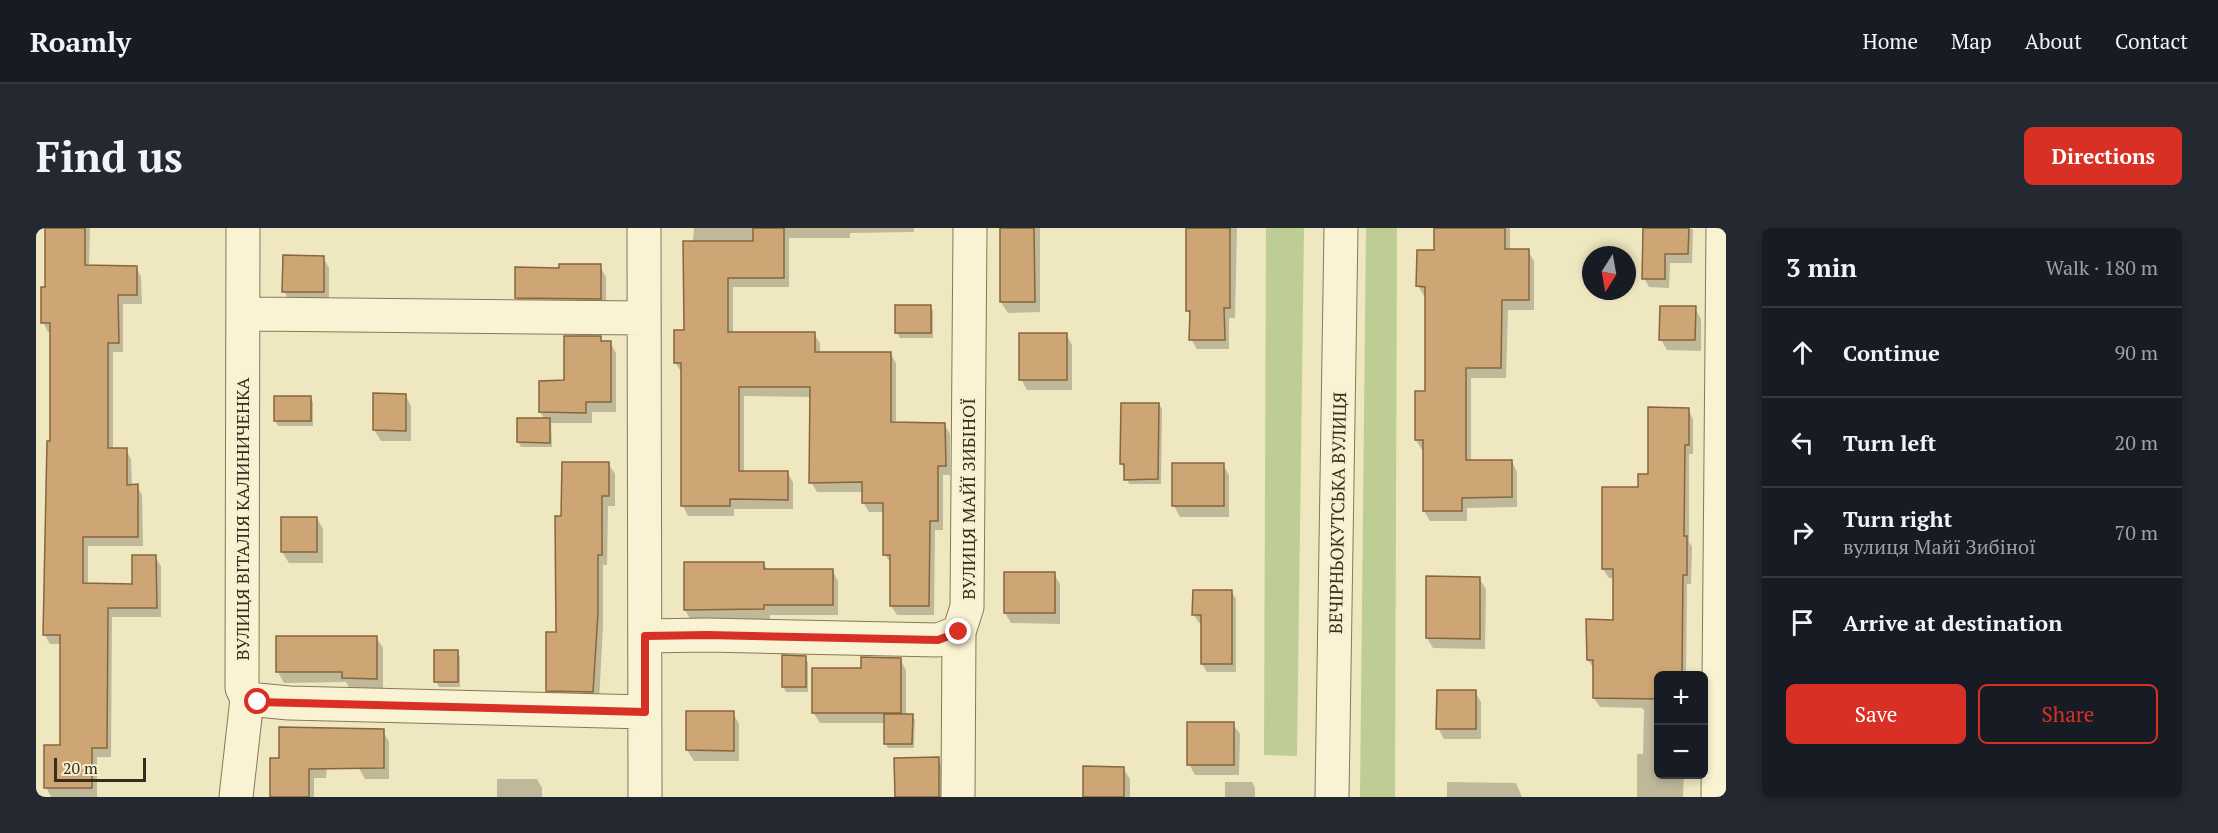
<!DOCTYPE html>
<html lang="en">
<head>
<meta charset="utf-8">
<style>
	body { margin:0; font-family:"PT Serif",serif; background:#242831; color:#f1f3f6 }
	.controls { position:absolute; right:18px; bottom:18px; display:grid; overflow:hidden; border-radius:9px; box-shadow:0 3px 9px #0003 }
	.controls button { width:54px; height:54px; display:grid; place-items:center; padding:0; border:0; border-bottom:2px solid #363941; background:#171b24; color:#f1f3f6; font:30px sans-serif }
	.compass { position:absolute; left:1546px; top:18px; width:54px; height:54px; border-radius:50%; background:#171b24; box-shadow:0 3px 9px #0003; rotate:191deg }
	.scale { position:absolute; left:18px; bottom:15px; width:92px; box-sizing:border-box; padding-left:6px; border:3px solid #372d1c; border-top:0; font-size:16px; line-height:21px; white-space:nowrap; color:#372d1c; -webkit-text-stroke:4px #f6f0d0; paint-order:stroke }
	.stop { position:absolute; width:18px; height:18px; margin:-14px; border:4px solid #d93025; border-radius:50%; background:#fff }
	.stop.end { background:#d93025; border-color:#fff; box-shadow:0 2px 6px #0008 }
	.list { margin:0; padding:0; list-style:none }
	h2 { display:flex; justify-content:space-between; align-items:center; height:78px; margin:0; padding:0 24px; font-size:26px }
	h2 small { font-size:20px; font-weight:400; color:#9ea1a6 }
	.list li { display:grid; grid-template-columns:39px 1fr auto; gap:18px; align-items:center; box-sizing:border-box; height:90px; padding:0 24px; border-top:2px solid #363941 }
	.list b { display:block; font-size:22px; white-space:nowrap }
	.list p { margin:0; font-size:20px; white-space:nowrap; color:#9ea1a6 }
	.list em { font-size:20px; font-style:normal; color:#9ea1a6 }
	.actions { display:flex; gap:12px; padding:18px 24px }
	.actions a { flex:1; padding:14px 0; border:2px solid #d93025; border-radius:9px; text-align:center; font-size:21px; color:#d93025 }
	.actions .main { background:#d93025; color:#fff }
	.icon { flex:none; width:33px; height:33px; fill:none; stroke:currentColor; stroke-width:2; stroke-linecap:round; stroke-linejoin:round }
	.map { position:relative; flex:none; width:1690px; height:569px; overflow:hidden; border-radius:9px }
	header { display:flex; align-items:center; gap:36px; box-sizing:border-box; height:84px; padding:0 30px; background:#171b24; border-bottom:2px solid #363941 }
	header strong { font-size:28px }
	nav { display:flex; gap:33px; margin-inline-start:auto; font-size:21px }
	.intro { display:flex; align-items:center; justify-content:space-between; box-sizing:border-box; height:144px; padding:0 36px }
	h1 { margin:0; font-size:42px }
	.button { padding:15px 27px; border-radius:9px; background:#d93025; color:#fff; font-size:21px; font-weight:700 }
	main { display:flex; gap:36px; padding:0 36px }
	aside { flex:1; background:#171b24; border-radius:9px; box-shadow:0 3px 9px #0003 }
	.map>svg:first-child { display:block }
	.green { fill:#becd94 }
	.shadow { fill:#0003 }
	.building { fill:#cea675; stroke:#87653d; stroke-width:1.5 }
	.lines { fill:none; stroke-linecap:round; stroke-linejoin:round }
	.minor-casing { stroke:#887858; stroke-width:35 }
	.minor { stroke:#f9f3d3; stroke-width:33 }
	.route { stroke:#d93025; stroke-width:8 }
	.labels { text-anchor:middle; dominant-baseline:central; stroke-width:5; stroke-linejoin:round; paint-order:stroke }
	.street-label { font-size:18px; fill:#372d1c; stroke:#f6f0d0 }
</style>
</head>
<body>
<header>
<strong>Roamly</strong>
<nav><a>Home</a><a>Map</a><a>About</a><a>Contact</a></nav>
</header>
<div class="intro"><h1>Find us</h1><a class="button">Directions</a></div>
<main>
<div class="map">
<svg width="1690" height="569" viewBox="0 0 1690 569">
	<rect width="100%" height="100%" fill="#efe7c0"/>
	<path class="green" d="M1230,0H1268L1261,528L1228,527Z
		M1330,0H1361L1359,569H1324Z"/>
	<path class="shadow" d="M11,0H54L53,39H100L105,49L106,76H87V124H77V222H90L95,231L96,258H101L106,267L107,318H52V357H97L119,329L125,338V389H76L75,529H61V569H15L10,559L25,518L26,416H14L9,407L15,214V104H12L7,94L11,60Z
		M658,0H878V4L814,5V10H753V59H697V105L778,106L784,115V125H854L860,135V196H908L914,206V247H907V302H899L898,387H861L855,378L856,336L848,326V284H833L827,274V264H781L775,254L776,169L708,168V244H751L757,254V281H698V288H652L647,278V144H645L639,134L649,104Z
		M966,0H1004V84L972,85L965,74Z
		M1151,0H1201L1199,90H1193V121H1161L1155,111V89L1152,83Z
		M1399,0H1474V22L1492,23L1498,33V82H1472L1470,150H1435V234L1476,233L1481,244V279L1431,280V293H1394L1388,283L1389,222H1386L1380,212L1390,164L1391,69L1388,68L1382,58L1399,23Z
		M1608,0L1657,1L1656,35H1634L1633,60L1613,59L1608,50Z
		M287,29L293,40V74H254L248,63Z
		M564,38L570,49V81L487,80L481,70L525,41Z
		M894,78L897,83V110H864L861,105Z
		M1659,80L1665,91V123L1631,122L1625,112Z
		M1030,106L1036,117V162H991L985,151Z
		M564,110L567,114H574L580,125V184H556V195H515L516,219H485L482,214L509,192L504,184Z
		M369,167L375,178V213H345L338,202Z
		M274,169L277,174V198H242L239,193Z
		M1123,176L1126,181L1125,256H1093L1086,236Z
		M1652,181L1657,191V226H1653V314L1656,319L1655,356H1651L1650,448H1622V546H1648L1647,569H1601V526H1607L1608,482L1606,480L1564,479L1558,470V441L1552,432L1578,393L1579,350H1573L1567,341L1603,260Z
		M572,235L579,246V278H572L571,337H567V397L563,474L518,473L512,462L522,406L527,290Z
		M1137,236L1187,237L1193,247V289H1144L1138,278Z
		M281,290L287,301V335H253L246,324Z
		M728,335L731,342H796L802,353V387H734V391L655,392L649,382Z
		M1018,346L1024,356V396L975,395L969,385Z
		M1443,350L1450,361L1449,421L1397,420L1391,410Z
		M1195,363L1200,371V444H1171L1166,436L1167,395H1163L1158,387Z
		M340,409L347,420V461H314L310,454L248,455L242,444Z
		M400,424H421L424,429V459H403L400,454Z
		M769,429L772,435V464H750L747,458Z
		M864,431L870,442V487H876L879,492L878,520H852L849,515V495H784L777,484L827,441Z
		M1439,464L1445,474V511H1408L1402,500Z
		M651,485H697L703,496V533H658L651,522Z
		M1197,496L1204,506L1203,547H1159L1153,536Z
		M347,503L353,514V551H329L323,540Z
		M293,512L290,550H278V569H236V531H244Z
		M860,531H902L908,542V569H860Z
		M1049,540H1087L1094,551V569H1049Z
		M461,551H501L506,560V569H461Z
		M1189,554H1216L1219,560V569H1189Z
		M1411,554L1480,555L1486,569H1411Z"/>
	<path class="building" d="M9,0H49V37L101,38V67H82L83,115H72V220H91V257L102,256V309H47V355L96,356V327H120L121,380H72L71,520H56V560H8V517H24V407H7L11,213H14V95H5V59H9Z
		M717,0H748V50H692V104H779V124H855V194L909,195L910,238H902V293H894L893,378H854V327H847V275H826V254L773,255L774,159H703V243H752V272L694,271V278H645V135H638V102H648L647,13H717Z
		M964,0H998L999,74H964Z
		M1150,0H1194V80H1188L1189,112H1153L1154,83H1150Z
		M1398,0H1469V21H1493V72H1466L1465,140H1430V232H1476V269L1426,270V283H1387V212H1379V163H1389V59L1380,58L1381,22H1398Z
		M1607,0H1653L1652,26H1629V51H1606Z
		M247,27L288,28V64H246Z
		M523,36H565V71L479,70V39L523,40Z
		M859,77H895V105H859Z
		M1624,78H1660L1659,112H1623Z
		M983,105H1031V152H983Z
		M528,108H565V113H575V174H550V185L503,184V153L528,152Z
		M337,165L370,166V203L337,202Z
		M238,168H275V193H238Z
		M1085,175H1123L1122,251L1088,252V236H1084Z
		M1612,179L1653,180V217H1649L1648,308H1651V347H1647L1646,447H1623V471L1557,470V432H1551L1550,391L1577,392V341H1566V259H1602V246H1612Z
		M481,190H514V215L481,214Z
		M526,234H573V268H566V327H562V385L557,464L510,463V404H520L519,288H525Z
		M1136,235H1188V278H1136Z
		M245,289H281V324H245Z
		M648,334H728V341H797V377H728V381L648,382Z
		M968,344H1019V385H968Z
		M1390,348L1444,349V411L1390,410Z
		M1157,362H1196V436H1165V387H1156Z
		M240,408H341V451L306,450V444H240Z
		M398,422H422V454H398Z
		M746,427L770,428V459H746Z
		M825,429L865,430V485H776V440H825Z
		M1401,462H1440V501H1400Z
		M650,483H698V523L650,522Z
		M848,486H877L876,516H848Z
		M1151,494H1198V537H1151Z
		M243,499L348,501V540L273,541V569H234V530H243Z
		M903,529V569H859L858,530Z
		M1047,538L1088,539V569H1047Z"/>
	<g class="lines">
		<defs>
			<path id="minor" d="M207,0L206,460L211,471L253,475L609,484
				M608,0L609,569
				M207,86L608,90
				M609,408L671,407L902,412L923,404L931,379L934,0
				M200,569L211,471
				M922,569L923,404
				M1296,569L1305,0
				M1682,569L1687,0"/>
		</defs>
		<use href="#minor" class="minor-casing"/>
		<use href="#minor" class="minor"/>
	</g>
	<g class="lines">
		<path class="route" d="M222,474L609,484V408L671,407L902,412L923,404"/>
	</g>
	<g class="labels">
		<g class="street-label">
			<text transform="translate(932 271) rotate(-90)">ВУЛИЦЯ МАЙЇ ЗИБІНОЇ</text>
			<text transform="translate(1301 285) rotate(-89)">ВЕЧІРНЬОКУТСЬКА ВУЛИЦЯ</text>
			<text transform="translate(206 291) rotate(-90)">ВУЛИЦЯ ВІТАЛІЯ КАЛИНИЧЕНКА</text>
		</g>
	</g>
</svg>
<div class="controls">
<button>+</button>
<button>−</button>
</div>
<svg class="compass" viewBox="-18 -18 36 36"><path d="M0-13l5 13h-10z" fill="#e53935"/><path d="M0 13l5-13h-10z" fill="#9ea1a6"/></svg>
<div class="scale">20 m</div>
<div class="stop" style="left:222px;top:474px"></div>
<div class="stop end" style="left:923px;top:404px"></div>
</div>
<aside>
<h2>3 min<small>Walk · 180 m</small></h2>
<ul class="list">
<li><svg class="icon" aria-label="ahead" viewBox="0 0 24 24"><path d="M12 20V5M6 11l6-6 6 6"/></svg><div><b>Continue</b></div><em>90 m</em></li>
<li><svg class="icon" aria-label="left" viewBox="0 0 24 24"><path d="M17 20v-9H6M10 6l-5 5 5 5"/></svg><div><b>Turn left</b></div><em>20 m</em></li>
<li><svg class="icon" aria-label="right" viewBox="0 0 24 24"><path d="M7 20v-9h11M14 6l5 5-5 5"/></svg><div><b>Turn right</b><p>вулиця Майї Зибіної</p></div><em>70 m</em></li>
<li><svg class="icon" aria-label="arrive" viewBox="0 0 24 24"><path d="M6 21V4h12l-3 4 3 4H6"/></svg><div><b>Arrive at destination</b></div></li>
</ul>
<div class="actions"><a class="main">Save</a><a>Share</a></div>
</aside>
</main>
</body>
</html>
